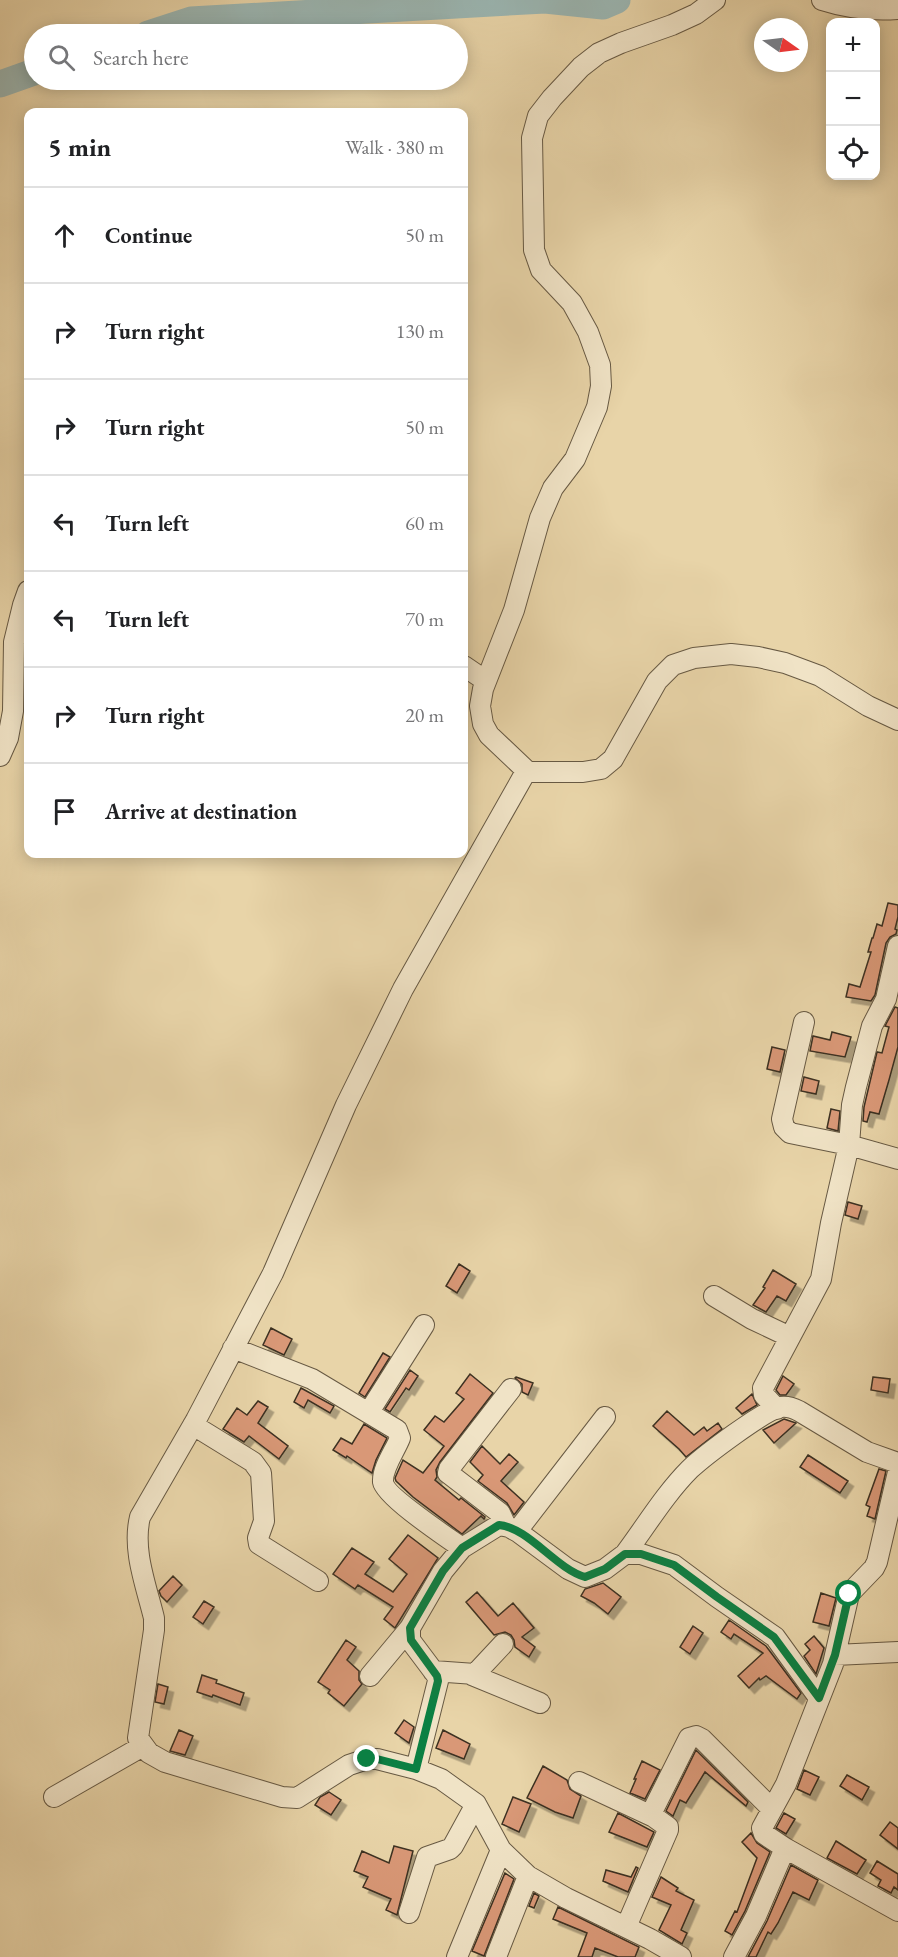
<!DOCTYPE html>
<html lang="en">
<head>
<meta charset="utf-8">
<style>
	body { margin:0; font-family:"EB Garamond",serif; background:#f2f2f2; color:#202124 }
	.controls { position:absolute; right:18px; top:18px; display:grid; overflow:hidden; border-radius:12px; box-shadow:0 3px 15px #0003 }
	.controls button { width:54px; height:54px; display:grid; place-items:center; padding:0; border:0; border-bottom:2px solid #e0e0e0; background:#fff; color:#202124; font:30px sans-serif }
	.compass { position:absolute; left:754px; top:18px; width:54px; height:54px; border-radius:50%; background:#fff; box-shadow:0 3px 15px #0003; rotate:104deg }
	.stop { position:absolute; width:18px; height:18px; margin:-14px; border:4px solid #0b8043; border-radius:50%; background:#fff }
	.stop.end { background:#0b8043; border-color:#fff; box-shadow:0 2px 6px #0008 }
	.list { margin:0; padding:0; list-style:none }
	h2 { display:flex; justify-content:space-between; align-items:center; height:78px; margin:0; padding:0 24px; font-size:26px }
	h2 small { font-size:20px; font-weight:400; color:#757577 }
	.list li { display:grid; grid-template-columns:39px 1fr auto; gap:18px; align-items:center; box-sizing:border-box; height:96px; padding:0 24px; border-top:2px solid #e0e0e0 }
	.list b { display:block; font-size:22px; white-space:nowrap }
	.list em { font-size:20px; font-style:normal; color:#757577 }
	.icon { flex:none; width:33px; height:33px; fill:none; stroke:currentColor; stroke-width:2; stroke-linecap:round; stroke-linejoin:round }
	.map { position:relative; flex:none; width:898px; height:1957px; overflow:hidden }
	.search { position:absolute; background:#fff; box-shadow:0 3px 15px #0003; left:24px; top:24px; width:444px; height:66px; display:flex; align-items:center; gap:15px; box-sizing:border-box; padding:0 21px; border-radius:33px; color:#757577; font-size:22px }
	.panel { position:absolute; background:#fff; box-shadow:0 3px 15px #0003; left:24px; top:108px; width:444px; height:750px; border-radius:12px }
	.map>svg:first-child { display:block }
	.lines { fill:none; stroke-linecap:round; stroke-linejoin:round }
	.river { stroke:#9bb6b2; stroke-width:27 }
	.building { fill:#d99877; stroke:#3c3021; stroke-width:1.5; filter:url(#shadow) }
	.minor-casing { stroke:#675943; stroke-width:22 }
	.minor { stroke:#f0e3c6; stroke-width:20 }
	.route { stroke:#0b8043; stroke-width:8 }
</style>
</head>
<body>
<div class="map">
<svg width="898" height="1957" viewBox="0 0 898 1957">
	<defs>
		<filter id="shadow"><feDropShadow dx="5.5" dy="5.5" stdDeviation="0" flood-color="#0004"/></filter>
	</defs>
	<rect width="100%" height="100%" fill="#e8d4a8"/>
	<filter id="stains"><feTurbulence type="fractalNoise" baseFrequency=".00333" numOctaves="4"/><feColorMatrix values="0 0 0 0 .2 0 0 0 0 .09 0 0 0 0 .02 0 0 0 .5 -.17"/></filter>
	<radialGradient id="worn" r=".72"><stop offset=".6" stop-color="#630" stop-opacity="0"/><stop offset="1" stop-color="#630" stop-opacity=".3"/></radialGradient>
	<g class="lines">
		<path class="river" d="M148,34L191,20L545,0L603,6L617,0
			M0,84L34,72"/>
	</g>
	<path class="building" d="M888,903L898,905V917L895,929L897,930L896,934L890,937L886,943L875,995L871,1001L846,997L849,984L860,987L871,952H868L872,938H873L877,924L882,926Z
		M895,1007L898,1008V1047L889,1080L879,1114L870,1112L867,1122L863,1121L864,1107L877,1052L882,1053L889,1027L885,1026Z
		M832,1032L851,1037L845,1057L810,1051L813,1036L830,1040Z
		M772,1047L785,1050L780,1072L767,1069Z
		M804,1077L819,1081L816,1094L801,1091Z
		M831,1109L840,1111L838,1131L827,1128Z
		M848,1202L862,1206L858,1219L845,1215Z
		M459,1264L470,1271L457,1293L446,1286Z
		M773,1270L796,1284L786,1301L777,1296L766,1312L753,1305L765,1288L763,1287Z
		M271,1328L292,1339L284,1355L263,1345Z
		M383,1353L390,1357L365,1397L359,1393Z
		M410,1370L418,1376L409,1390L406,1388L390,1412L385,1409Z
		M470,1374L493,1393L440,1462L436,1470L437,1477L435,1480L459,1500L461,1498L485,1517L484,1519L481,1516L462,1534L413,1497L396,1481L395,1478L403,1460L423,1473L444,1446L424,1430L435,1416L444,1422L464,1399L456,1393Z
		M783,1376L794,1384L786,1395H780L776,1390Z
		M516,1377L533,1383L528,1395L522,1392V1384L515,1378Z
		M873,1377L890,1379L888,1393L871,1390Z
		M301,1388L334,1406L330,1413L308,1400L304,1408L294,1402Z
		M752,1394L757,1405L742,1414L736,1408Z
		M258,1401L268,1407L258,1423L288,1446L279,1459L249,1436L244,1442L223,1429L237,1408L247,1415Z
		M667,1411L694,1435L704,1427L707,1431L718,1423L722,1429L686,1457L679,1449L653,1426Z
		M784,1419L796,1423L774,1443L763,1430Z
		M364,1424L387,1438L376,1460L372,1473L347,1456L346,1458L333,1450L341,1438L352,1444Z
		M482,1446L500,1464L509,1454L518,1462L501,1481L524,1502L514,1515L507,1503L478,1481L483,1475L470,1462Z
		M808,1455L848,1481L840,1493L800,1467Z
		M879,1469L886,1471L875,1519L867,1516L870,1507L866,1505Z
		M408,1535L438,1558L395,1628L384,1619L393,1607L358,1585L355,1589L333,1574L352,1548L374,1562L365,1574L393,1592L407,1574L389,1559Z
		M173,1576L182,1585L167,1602L161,1596L159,1591Z
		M603,1583L621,1597L608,1614L594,1603L581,1596L585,1589Z
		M477,1592L498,1616L513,1603L534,1628L522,1637L535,1647L529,1657L515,1647L514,1640L511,1635L505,1632L494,1635L466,1602Z
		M821,1593L836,1598L829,1626L813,1622Z
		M204,1601L214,1607L203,1624L193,1617Z
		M729,1620L766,1646L801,1693L797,1699L766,1676L760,1680L759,1678L749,1688L738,1676L763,1653L734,1634L731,1639L721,1632Z
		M693,1626L703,1633L690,1654L680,1647Z
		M814,1636L824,1648L816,1674L804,1656L810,1650L805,1644Z
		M346,1640L356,1647L347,1660L359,1671V1680L362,1684L344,1706L328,1693L330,1690L318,1682Z
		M202,1675L217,1680L216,1683L244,1693L240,1705L213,1695L212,1697L197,1692Z
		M158,1684L168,1687L164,1704L155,1702Z
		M404,1720L414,1727L409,1743L395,1733Z
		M179,1730L193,1736L185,1755L170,1751Z
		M443,1730L470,1744L464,1759L436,1748Z
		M696,1750L748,1802L746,1806L705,1772L686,1803L680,1800L673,1816L666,1811Z
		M642,1761L660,1770L645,1799L630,1793L636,1779H634Z
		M543,1766L567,1780L570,1789L581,1796L573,1818L555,1812L527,1798Z
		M804,1770L819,1777L810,1795L797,1789Z
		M847,1775L869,1787L862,1800L840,1786Z
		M329,1792L341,1800L331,1815L315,1805L320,1797Z
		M513,1797L531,1804L519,1832L502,1824Z
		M618,1813L654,1832L647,1847L609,1832Z
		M784,1813L795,1819L786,1834L776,1828Z
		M890,1822L898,1828V1849L880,1835Z
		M751,1833L757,1843L770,1852L745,1911L732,1935L725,1931L735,1911L737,1912L757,1858L742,1842Z
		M836,1841L866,1860L857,1874L827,1858Z
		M394,1846L413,1851L397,1915L386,1910L391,1899L363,1887L368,1877L354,1871L362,1851L389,1863Z
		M877,1861L898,1874V1890L894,1887L891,1893L878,1886L881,1880L870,1873Z
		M791,1865L818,1880L809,1900L793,1892L778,1923L771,1934L768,1932L756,1957H748L767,1921Z
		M636,1867L638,1868L628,1892L603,1881L606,1870L631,1877Z
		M505,1873L514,1879L484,1956L472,1951Z
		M661,1877L678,1888L676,1891L694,1900L681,1930L687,1933L682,1944L659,1930L671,1905L652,1897Z
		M534,1893L539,1896L534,1908L529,1906Z
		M558,1907L639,1947L635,1957H618L595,1948L592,1957H578L587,1933L553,1919Z"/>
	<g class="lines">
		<defs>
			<path id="minor" d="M822,0C847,8 872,11 898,9
				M464,666L486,681
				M0,756L8,738L13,711L14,642L23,605L28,591
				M528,772L489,735L483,724L480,706L483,689L514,610L540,518L553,488L575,459L597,407L601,386L600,365L588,332L572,303L541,270L534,250L532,138L538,116L552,98L581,67L599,53L621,43L672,25L696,14L715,0
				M804,1022L782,1119L784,1127L790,1133L849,1145L898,1159
				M714,1296L752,1319L790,1337
				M233,1348L312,1379L397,1430L400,1438C395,1451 382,1468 383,1482C385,1496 448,1538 462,1548
				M777,1409L764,1395L763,1388L821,1279L831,1223L849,1145L852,1105L856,1087L872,1026L886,999L898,946
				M369,1412L424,1325
				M193,1425L253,1462L261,1473L264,1521L258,1538L259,1544L318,1581
				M506,1526L500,1513L448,1473L449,1469L511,1389
				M517,1531L605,1417
				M625,1554C646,1526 665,1494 690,1469C704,1456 764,1410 781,1407C788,1406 793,1408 799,1411L867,1452L898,1463
				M835,1655L898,1652
				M433,1671L475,1674L503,1644
				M472,1675L540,1703
				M370,1676L410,1628
				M416,1769L438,1681L437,1676L410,1640V1628L443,1571L462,1548L499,1525L509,1527L518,1532L568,1569L585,1577L605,1569L625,1554H641L674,1565L717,1597L775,1637L819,1698
				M579,1782L654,1817
				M54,1797L143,1746
				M785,1848L898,1911
				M409,1913L427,1857L450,1849L453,1846L476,1804
				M626,1927L668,1830V1827L654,1817L652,1812L689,1738L696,1736L702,1739L772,1809
				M457,1957L501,1850
				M496,1957L528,1876
				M681,1957L650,1939L566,1898L528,1876L501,1850L476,1804L441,1779L416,1769L377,1759H367L349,1765L297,1798L282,1797L165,1762L149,1753L138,1738L154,1630V1618C146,1585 132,1550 140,1517L196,1420L273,1273L346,1105L403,989L524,775L528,772H583L601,769L613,759L657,681L673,665L694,658L731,654L758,657L785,663L820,676L868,706L898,720
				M734,1957L756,1916L785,1848L764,1834L762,1828L786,1784L833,1664L849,1594L874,1568L877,1562L898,1472"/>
		</defs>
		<use href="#minor" class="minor-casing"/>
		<use href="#minor" class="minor"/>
	</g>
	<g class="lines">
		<path class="route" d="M367,1759H377L416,1769L438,1681L437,1676L411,1640L410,1628L443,1571L462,1548L499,1525C529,1528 555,1568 585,1577L605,1569L625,1554H641L674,1565L717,1597L774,1637L819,1698L835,1655L849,1594"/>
	</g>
	<rect width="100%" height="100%" filter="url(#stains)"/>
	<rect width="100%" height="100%" fill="url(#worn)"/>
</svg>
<div class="controls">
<button>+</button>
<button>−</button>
<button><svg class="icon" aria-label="locate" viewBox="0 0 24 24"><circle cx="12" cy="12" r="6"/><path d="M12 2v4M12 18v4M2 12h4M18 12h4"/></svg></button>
</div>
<svg class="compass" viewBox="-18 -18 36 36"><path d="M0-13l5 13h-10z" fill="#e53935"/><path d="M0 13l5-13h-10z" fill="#757577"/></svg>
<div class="stop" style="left:849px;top:1594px"></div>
<div class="stop end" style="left:367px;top:1759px"></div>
<div class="search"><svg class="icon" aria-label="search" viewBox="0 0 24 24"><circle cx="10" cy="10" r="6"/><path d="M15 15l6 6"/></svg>Search here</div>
<section class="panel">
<h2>5 min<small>Walk · 380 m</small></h2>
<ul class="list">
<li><svg class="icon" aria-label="ahead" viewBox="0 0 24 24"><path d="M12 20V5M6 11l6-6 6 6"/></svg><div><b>Continue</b></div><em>50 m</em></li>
<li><svg class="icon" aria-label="right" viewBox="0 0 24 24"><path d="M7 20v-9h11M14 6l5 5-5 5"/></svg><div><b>Turn right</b></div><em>130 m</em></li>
<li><svg class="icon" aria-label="right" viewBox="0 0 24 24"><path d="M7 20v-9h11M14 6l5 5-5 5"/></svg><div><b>Turn right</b></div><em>50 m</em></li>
<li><svg class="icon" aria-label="left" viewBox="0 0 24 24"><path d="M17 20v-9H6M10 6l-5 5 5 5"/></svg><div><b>Turn left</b></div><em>60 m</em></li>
<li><svg class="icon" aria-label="left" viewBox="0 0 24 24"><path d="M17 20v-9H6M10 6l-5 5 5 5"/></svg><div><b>Turn left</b></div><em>70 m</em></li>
<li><svg class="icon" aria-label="right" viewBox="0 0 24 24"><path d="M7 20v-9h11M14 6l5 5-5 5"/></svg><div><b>Turn right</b></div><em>20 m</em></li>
<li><svg class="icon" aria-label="arrive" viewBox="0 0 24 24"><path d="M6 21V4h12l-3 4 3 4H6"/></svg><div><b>Arrive at destination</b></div></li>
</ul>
</section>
</div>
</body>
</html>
